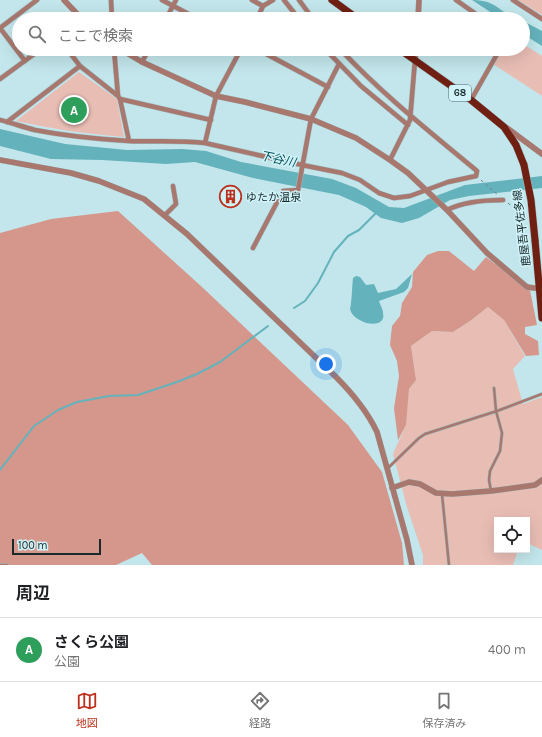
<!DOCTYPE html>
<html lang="ja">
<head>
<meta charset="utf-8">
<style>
	body { margin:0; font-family:Karla,"Noto Sans JP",sans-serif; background:#f2f2f2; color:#202124 }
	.controls { position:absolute; right:12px; bottom:12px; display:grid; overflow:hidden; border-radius:0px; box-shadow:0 4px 16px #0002 }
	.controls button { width:36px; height:36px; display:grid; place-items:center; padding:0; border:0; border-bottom:1px solid #e0e0e0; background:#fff; color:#202124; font:20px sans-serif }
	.scale { position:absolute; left:12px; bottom:10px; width:89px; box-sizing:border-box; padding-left:4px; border:2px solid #1b292b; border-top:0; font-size:11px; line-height:14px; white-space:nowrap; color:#1b292b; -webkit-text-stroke:3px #cff3f9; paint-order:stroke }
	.you { position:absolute; left:326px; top:364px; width:14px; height:14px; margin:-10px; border:3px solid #fff; border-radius:50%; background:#1a73e8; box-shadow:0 0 0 6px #1a73e833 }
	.badge { display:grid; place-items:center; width:26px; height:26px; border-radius:50%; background:#bc301c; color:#fff; font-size:13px; font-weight:700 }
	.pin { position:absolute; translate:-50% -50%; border:2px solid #fff; box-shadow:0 1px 4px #0006 }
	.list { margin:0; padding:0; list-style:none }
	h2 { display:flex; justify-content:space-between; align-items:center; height:52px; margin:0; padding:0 16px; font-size:17px }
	h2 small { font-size:13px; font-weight:400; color:#757577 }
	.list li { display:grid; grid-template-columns:26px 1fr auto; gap:12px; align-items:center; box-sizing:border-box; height:64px; padding:0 16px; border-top:1px solid #e0e0e0 }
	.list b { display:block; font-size:15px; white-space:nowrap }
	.list p { margin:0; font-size:13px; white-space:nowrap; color:#757577 }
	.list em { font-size:13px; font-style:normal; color:#757577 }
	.icon { flex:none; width:22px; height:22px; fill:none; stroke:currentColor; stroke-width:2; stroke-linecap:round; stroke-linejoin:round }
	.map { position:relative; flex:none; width:542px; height:565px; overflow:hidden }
	.search { position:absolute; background:#fff; box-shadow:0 4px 16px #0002; left:12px; right:12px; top:12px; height:44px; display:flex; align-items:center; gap:10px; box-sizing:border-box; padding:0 14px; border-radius:22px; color:#757577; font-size:15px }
	.sheet { height:116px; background:#fff }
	nav { display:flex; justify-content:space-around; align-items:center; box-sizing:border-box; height:56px; border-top:1px solid #e0e0e0; background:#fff; font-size:11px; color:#757577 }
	nav a { display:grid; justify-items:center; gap:2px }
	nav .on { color:#bc301c }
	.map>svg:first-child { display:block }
	.green { fill:#e8bdb4 }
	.forest { fill:#d5978b }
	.water { fill:#64b2bc }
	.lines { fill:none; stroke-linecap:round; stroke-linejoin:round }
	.stream { stroke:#64b2bc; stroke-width:2 }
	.service-casing { stroke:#a1c0c5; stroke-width:3.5 }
	.minor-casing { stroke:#a1c0c5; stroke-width:5.5 }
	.tertiary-casing { stroke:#a1c0c5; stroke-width:6 }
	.primary-casing { stroke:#a1c0c5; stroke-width:8 }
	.path { stroke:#698184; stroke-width:1; stroke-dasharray:3 3; stroke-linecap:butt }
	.service { stroke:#a8786f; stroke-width:2.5 }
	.minor { stroke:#a8786f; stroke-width:4.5 }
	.tertiary { stroke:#a8786f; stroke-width:5.5 }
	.primary { stroke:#701f13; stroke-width:7 }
	.primary-bridge-casing { stroke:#a1c0c5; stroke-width:8; stroke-linecap:butt }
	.primary-bridge { stroke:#701f13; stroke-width:7 }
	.labels { text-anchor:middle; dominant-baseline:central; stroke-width:3; stroke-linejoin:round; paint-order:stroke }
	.shield { fill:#cff3f9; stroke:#516669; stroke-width:1 }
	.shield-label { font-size:10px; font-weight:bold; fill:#1b292b }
	.poi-label { font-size:11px; fill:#1b292b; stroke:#cff3f9; text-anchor:start }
	.street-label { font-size:11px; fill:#1b292b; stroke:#cff3f9 }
	.water-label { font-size:12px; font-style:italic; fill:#074f57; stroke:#cff3f9 }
</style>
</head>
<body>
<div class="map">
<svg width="542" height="565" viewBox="0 0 542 565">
	<rect width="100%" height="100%" fill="#c2e6eb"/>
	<path class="green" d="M518,0H542V15Z
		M523,44L542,56V96L493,64L502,49H523Z
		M79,72L117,99L124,137C87,134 52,129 16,121Z
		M488,307L504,320L525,356L513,369L523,404L542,397V550L527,543V520H497V550H518L513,565H423V555L407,507L393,454L405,427L409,389L416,380L411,346L432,331L453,332L470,321Z"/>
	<path class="forest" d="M118,211L202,287L348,425L382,472L402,543L404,565H152L142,553L116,565H0V233L51,219Z
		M438,251H449L474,271L486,257L530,290L537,325L525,327V334L538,341L539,355L526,356L504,320L488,307L470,321L453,332L432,331L411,346L416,380L409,389L406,425L398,440L394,408L399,376L397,361L390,345L392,326L400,316L402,303L412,287L413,272L427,255Z"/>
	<path class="water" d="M472,0C489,0 495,5 508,15C511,17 516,17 520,19H501Z
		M523,21L542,31V46L523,34Z
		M0,129L65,144L127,150L182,149L206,151L241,162L332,179L356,188L389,207L404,208L465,185L542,176V188L469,196L450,200L419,218L402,223L381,218L366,207L339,195L253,178L195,162L166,164L102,160L51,159L0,146Z
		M412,274L408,288L404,292L379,301C380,305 383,309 383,313C387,331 353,324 350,309C350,308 351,305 351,303C352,295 352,287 353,278L356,276L360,277L366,285L374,284L378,293L396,289Z"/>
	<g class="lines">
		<path class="stream" d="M294,308L305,301L318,283L334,252L348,236L359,230L377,212
			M0,470L34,426L58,410L77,402L109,396L138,395L177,382L197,374L220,362L268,326"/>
		<defs>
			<path id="service" d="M387,469L419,438L425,434L497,411L542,394
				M491,491L489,480L490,471L500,451L502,433L496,411L494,388
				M442,494L449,565
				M0,565H7"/>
			<path id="minor" d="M111,0L112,19
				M162,0L198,19
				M252,0L263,6
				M284,0L299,19
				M299,0L313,19
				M456,0L483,19
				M513,0L542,19
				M166,19L176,0
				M257,19L263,6L273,0
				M0,28L37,0
				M0,28L25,61
				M67,49L80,66L118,96L120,99L129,141
				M114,49L118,96
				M257,49L328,87
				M325,49L361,86L408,125
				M142,62L149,49
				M0,79L41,49
				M120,99L211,120
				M471,100L500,49
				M0,120C12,123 23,127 35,130C66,136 98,139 129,141C155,142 180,140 205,143L302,165L342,173L360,180L379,193L394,198L410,196L448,182L476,176L477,171C430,132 382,94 340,49
				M7,122L80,66
				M205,143L216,96L241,49
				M390,160L410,120L415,60
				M447,210C463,202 485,200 503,200
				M165,215L176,204L173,186
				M253,248L283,191L298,190L311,119L339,64"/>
			<path id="tertiary" d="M64,0L82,19
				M418,19L419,0
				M120,49L142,62L216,96L245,102L311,119L356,138L390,160L408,173L447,210L487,253L527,287L542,289
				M415,60L416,49
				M507,128L542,154
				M0,160L71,173L99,181L144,199L187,234L336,377C352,393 367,411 377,432L407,540L412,565
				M392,488L409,482L420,484L436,493L452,494L491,491L535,485L542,480"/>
			<path id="primary" d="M332,0L358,19
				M399,49L471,100L504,127L516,145L524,165
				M535,240L542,318"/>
		</defs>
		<use href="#service" class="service-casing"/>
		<use href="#minor" class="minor-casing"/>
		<use href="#tertiary" class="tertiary-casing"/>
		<use href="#primary" class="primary-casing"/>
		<path class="path" d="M481,180L498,195
			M508,203L527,219"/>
		<use href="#service" class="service"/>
		<use href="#minor" class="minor"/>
		<use href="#tertiary" class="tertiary"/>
		<use href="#primary" class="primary"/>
		<defs>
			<path id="primary-bridge" d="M524,165L531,200L535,240"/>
		</defs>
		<use href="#primary-bridge" class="primary-bridge-casing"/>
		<use href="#primary-bridge" class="primary-bridge"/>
	</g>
	<defs>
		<symbol id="building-ring" viewBox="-11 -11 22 22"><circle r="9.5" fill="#cff3f9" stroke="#bc301c" stroke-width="1.5"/><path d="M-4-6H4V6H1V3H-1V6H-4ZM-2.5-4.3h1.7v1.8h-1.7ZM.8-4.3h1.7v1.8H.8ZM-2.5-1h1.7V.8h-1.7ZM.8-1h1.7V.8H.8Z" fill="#bc301c"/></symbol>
	</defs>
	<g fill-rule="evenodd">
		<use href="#building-ring" x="218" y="184" width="25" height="25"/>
	</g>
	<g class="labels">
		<rect class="shield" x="449" y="85" width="22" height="16" rx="3"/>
		<g class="shield-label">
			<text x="460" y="93">68</text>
		</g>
		<g class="poi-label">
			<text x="246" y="197">ゆたか温泉</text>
		</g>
		<g class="street-label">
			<text transform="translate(522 228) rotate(-97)">鹿屋吾平佐多線</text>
		</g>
		<g class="water-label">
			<text transform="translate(278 159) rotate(12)">下谷川</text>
		</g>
	</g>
</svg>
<div class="controls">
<button><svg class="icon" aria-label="locate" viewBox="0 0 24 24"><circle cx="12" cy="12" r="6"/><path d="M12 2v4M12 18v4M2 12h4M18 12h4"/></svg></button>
</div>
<div class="scale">100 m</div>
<div class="you"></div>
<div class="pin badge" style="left:74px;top:110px;background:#2e9e5b">A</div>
<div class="search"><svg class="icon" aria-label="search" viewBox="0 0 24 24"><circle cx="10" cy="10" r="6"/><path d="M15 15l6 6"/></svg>ここで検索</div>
</div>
<section class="sheet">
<h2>周辺<small></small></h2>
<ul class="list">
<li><span class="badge" style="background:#2e9e5b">A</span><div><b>さくら公園</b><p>公園</p></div><em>400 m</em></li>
</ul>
</section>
<nav>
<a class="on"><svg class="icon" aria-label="map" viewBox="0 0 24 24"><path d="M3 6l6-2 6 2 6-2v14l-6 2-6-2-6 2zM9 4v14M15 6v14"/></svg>地図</a>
<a><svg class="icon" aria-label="directions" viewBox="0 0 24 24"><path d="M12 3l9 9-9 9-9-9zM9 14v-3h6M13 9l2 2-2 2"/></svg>経路</a>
<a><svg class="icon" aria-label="saved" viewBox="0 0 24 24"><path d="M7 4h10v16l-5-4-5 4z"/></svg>保存済み</a>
</nav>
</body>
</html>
